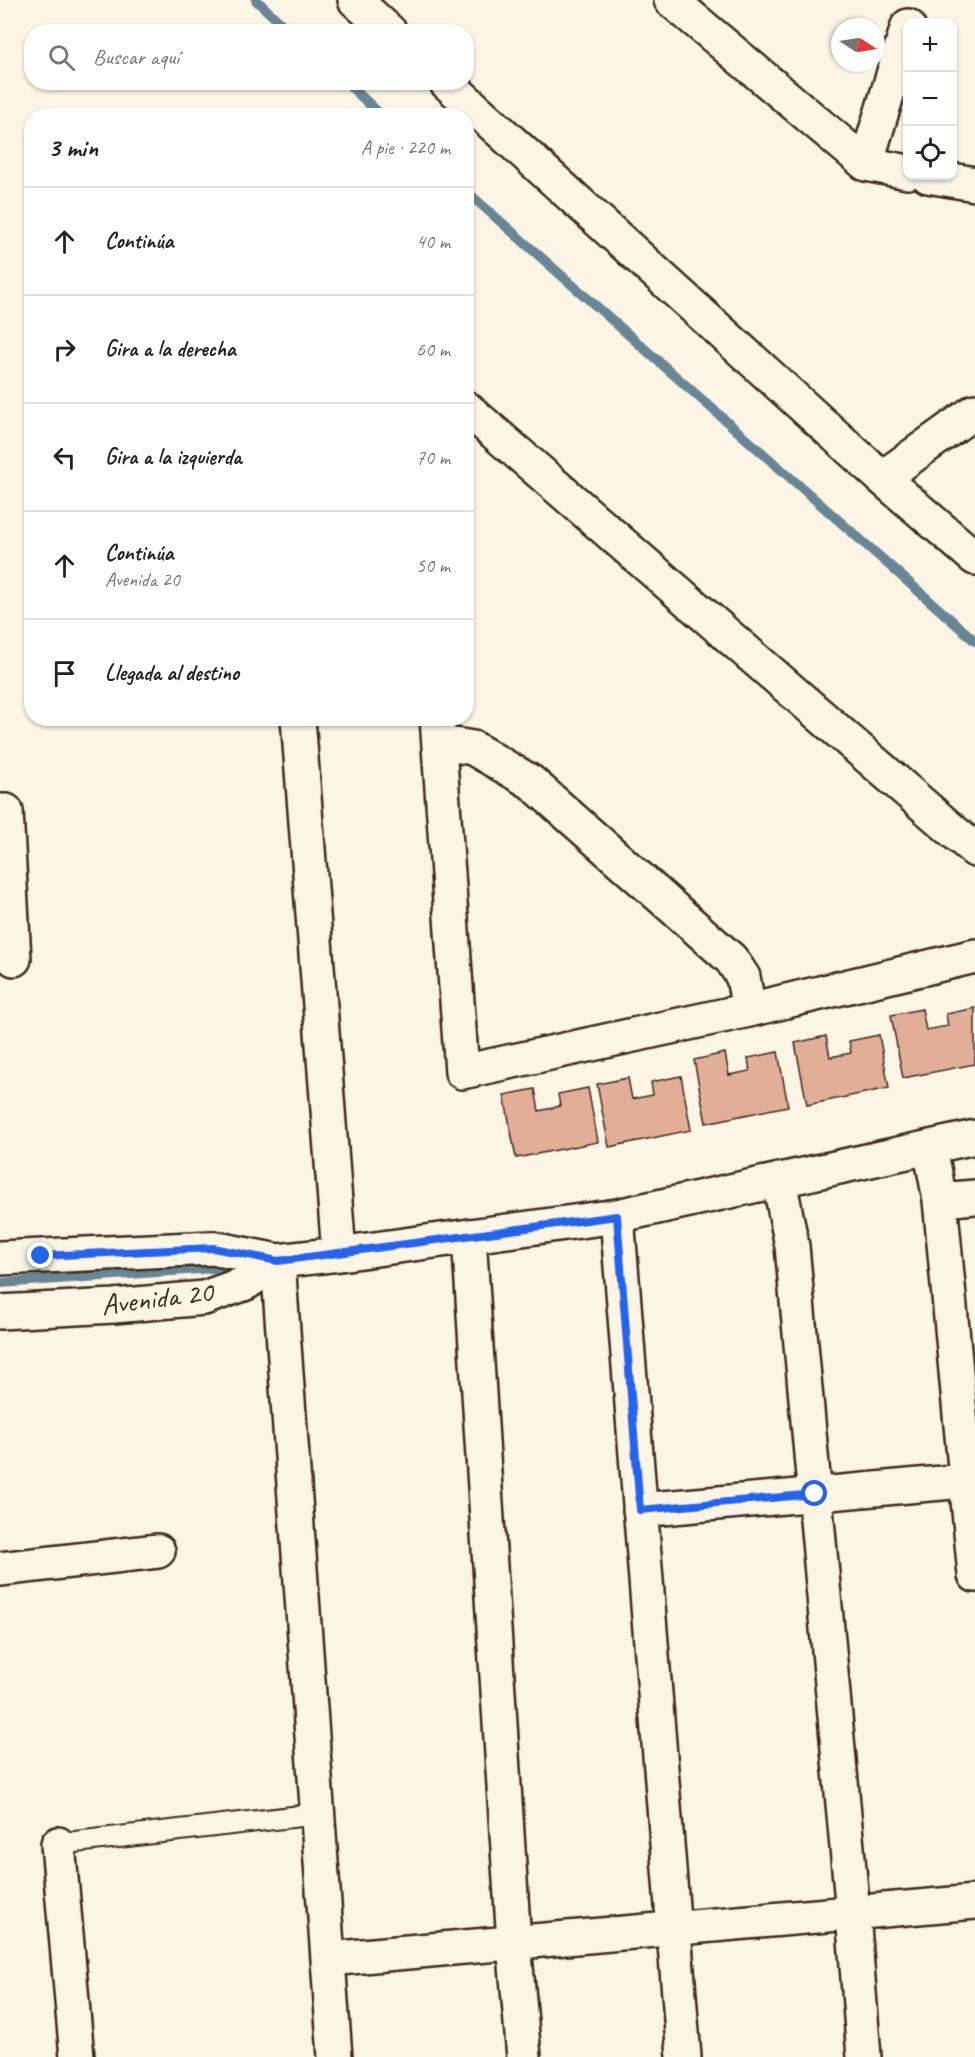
<!DOCTYPE html>
<html lang="es">
<head>
<meta charset="utf-8">
<style>
	body { margin:0; font-family:Caveat,sans-serif; background:#f2f2f2; color:#202124 }
	.controls { position:absolute; right:18px; top:18px; display:grid; overflow:hidden; border-radius:12px; box-shadow:0 2px 4px #0004 }
	.controls button { width:54px; height:54px; display:grid; place-items:center; padding:0; border:0; border-bottom:2px solid #e0e0e0; background:#fff; color:#202124; font:30px sans-serif }
	.compass { position:absolute; left:831px; top:18px; width:54px; height:54px; border-radius:50%; background:#fff; box-shadow:0 2px 4px #0004; rotate:102deg }
	.stop { position:absolute; width:18px; height:18px; margin:-14px; border:4px solid #2563eb; border-radius:50%; background:#fff }
	.stop.end { background:#2563eb; border-color:#fff; box-shadow:0 2px 6px #0008 }
	.list { margin:0; padding:0; list-style:none }
	h2 { display:flex; justify-content:space-between; align-items:center; height:78px; margin:0; padding:0 24px; font-size:26px }
	h2 small { font-size:20px; font-weight:400; color:#757577 }
	.list li { display:grid; grid-template-columns:39px 1fr auto; gap:18px; align-items:center; box-sizing:border-box; height:108px; padding:0 24px; border-top:2px solid #e0e0e0 }
	.list b { display:block; font-size:22px; white-space:nowrap }
	.list p { margin:0; font-size:20px; white-space:nowrap; color:#757577 }
	.list em { font-size:20px; font-style:normal; color:#757577 }
	.icon { flex:none; width:33px; height:33px; fill:none; stroke:currentColor; stroke-width:2; stroke-linecap:round; stroke-linejoin:round }
	.map { position:relative; flex:none; width:975px; height:2057px; overflow:hidden }
	.search { position:absolute; background:#fff; box-shadow:0 2px 4px #0004; left:24px; top:24px; width:450px; height:66px; display:flex; align-items:center; gap:15px; box-sizing:border-box; padding:0 21px; border-radius:24px; color:#757577; font-size:22px }
	.panel { position:absolute; background:#fff; box-shadow:0 2px 4px #0004; left:24px; top:108px; width:450px; height:618px; border-radius:24px }
	.map>svg:first-child { display:block }
	.lines { fill:none; stroke-linecap:round; stroke-linejoin:round }
	.stream { stroke:#688696; stroke-width:10 }
	.building { fill:#e3ae97; stroke:#3b2a1e; stroke-width:1.5 }
	.lane-casing { stroke:#3b2a1e; stroke-width:24 }
	.street-casing { stroke:#3b2a1e; stroke-width:38 }
	.lane { stroke:#fcf5e5; stroke-width:20 }
	.street { stroke:#fcf5e5; stroke-width:33 }
	.route { stroke:#2563eb; stroke-width:8 }
	.labels { text-anchor:middle; dominant-baseline:central; stroke-width:6; stroke-linejoin:round; paint-order:stroke }
	.street-label { font-size:30px; fill:#3b2a1e; stroke:#fcf5e5 }
</style>
</head>
<body>
<div class="map">
<svg width="975" height="2057" viewBox="0 0 975 2057">
	<rect width="100%" height="100%" fill="#fcf5e5"/>
	<filter id="ink" filterUnits="userSpaceOnUse"><feTurbulence type="fractalNoise" baseFrequency=".0167" numOctaves="2"/><feDisplacementMap in="SourceGraphic" scale="12" xChannelSelector="R" yChannelSelector="G"/><feConvolveMatrix kernelMatrix="1 2 1 2 8 2 1 2 1" color-interpolation-filters="sRGB"/></filter>
	<g filter="url(#ink)">
		<g class="lines">
			<path class="stream" d="M256,0L290,32
				M346,82L382,116
				M466,191L975,641
				M0,1283L229,1267"/>
		</g>
		<path class="building" d="M975,1008V1064L903,1078L891,1015L922,1009L926,1030L948,1026L946,1014Z
			M879,1035L889,1088L807,1105L795,1043L826,1036L830,1057L851,1053L849,1041Z
			M778,1052L788,1106L706,1123L694,1060L725,1053L729,1075L750,1071L748,1058Z
			M681,1076L691,1130L609,1147L597,1084L628,1078L632,1099L653,1095L651,1082Z
			M588,1088L598,1142L516,1158L504,1095L535,1089L539,1111L560,1106L558,1094Z"/>
		<g class="lines">
			<defs>
				<path id="lane" d="M58,1844L318,1814"/>
				<path id="street" d="M355,0L390,32
					M671,0L866,164L908,26
					M446,82L882,478L975,558
					M866,164L908,172
					M928,176L975,184
					M466,408L975,850
					M882,478L975,411
					M298,718L339,1254
					M437,718L462,1072L749,1010L975,956
					M439,747L454,745L473,748L531,782L731,959L743,977L749,1010
					M0,811H6L14,959
					M930,1147L940,1200L975,1575
					M779,1180L792,1246L853,1913L864,2057
					M940,1200L975,1197
					M617,1216L684,2057
					M469,1236L514,1943L524,2057
					M0,1258L213,1248L278,1261L339,1254L617,1216L975,1137
					M278,1261L335,2057
					M0,1312L114,1306L204,1298L246,1283L278,1261
					M640,1510L975,1480
					M0,1569L158,1551
					M58,1844L77,2057
					M328,1959L975,1902"/>
			</defs>
			<use href="#lane" class="lane-casing"/>
			<use href="#street" class="street-casing"/>
			<use href="#lane" class="lane"/>
			<use href="#street" class="street"/>
		</g>
	</g>
	<g class="lines" filter="url(#ink)">
		<path class="route" d="M41,1256L213,1248L278,1261L617,1216L640,1510L815,1494"/>
	</g>
	<g class="labels">
		<g class="street-label">
			<text transform="translate(157 1298) rotate(-7)">Avenida 20</text>
		</g>
	</g>
</svg>
<div class="controls">
<button>+</button>
<button>−</button>
<button><svg class="icon" aria-label="locate" viewBox="0 0 24 24"><circle cx="12" cy="12" r="6"/><path d="M12 2v4M12 18v4M2 12h4M18 12h4"/></svg></button>
</div>
<svg class="compass" viewBox="-18 -18 36 36"><path d="M0-13l5 13h-10z" fill="#e53935"/><path d="M0 13l5-13h-10z" fill="#757577"/></svg>
<div class="stop" style="left:815px;top:1494px"></div>
<div class="stop end" style="left:41px;top:1256px"></div>
<div class="search"><svg class="icon" aria-label="search" viewBox="0 0 24 24"><circle cx="10" cy="10" r="6"/><path d="M15 15l6 6"/></svg>Buscar aquí</div>
<section class="panel">
<h2>3 min<small>A pie · 220 m</small></h2>
<ul class="list">
<li><svg class="icon" aria-label="ahead" viewBox="0 0 24 24"><path d="M12 20V5M6 11l6-6 6 6"/></svg><div><b>Continúa</b></div><em>40 m</em></li>
<li><svg class="icon" aria-label="right" viewBox="0 0 24 24"><path d="M7 20v-9h11M14 6l5 5-5 5"/></svg><div><b>Gira a la derecha</b></div><em>60 m</em></li>
<li><svg class="icon" aria-label="left" viewBox="0 0 24 24"><path d="M17 20v-9H6M10 6l-5 5 5 5"/></svg><div><b>Gira a la izquierda</b></div><em>70 m</em></li>
<li><svg class="icon" aria-label="ahead" viewBox="0 0 24 24"><path d="M12 20V5M6 11l6-6 6 6"/></svg><div><b>Continúa</b><p>Avenida 20</p></div><em>50 m</em></li>
<li><svg class="icon" aria-label="arrive" viewBox="0 0 24 24"><path d="M6 21V4h12l-3 4 3 4H6"/></svg><div><b>Llegada al destino</b></div></li>
</ul>
</section>
</div>
</body>
</html>
